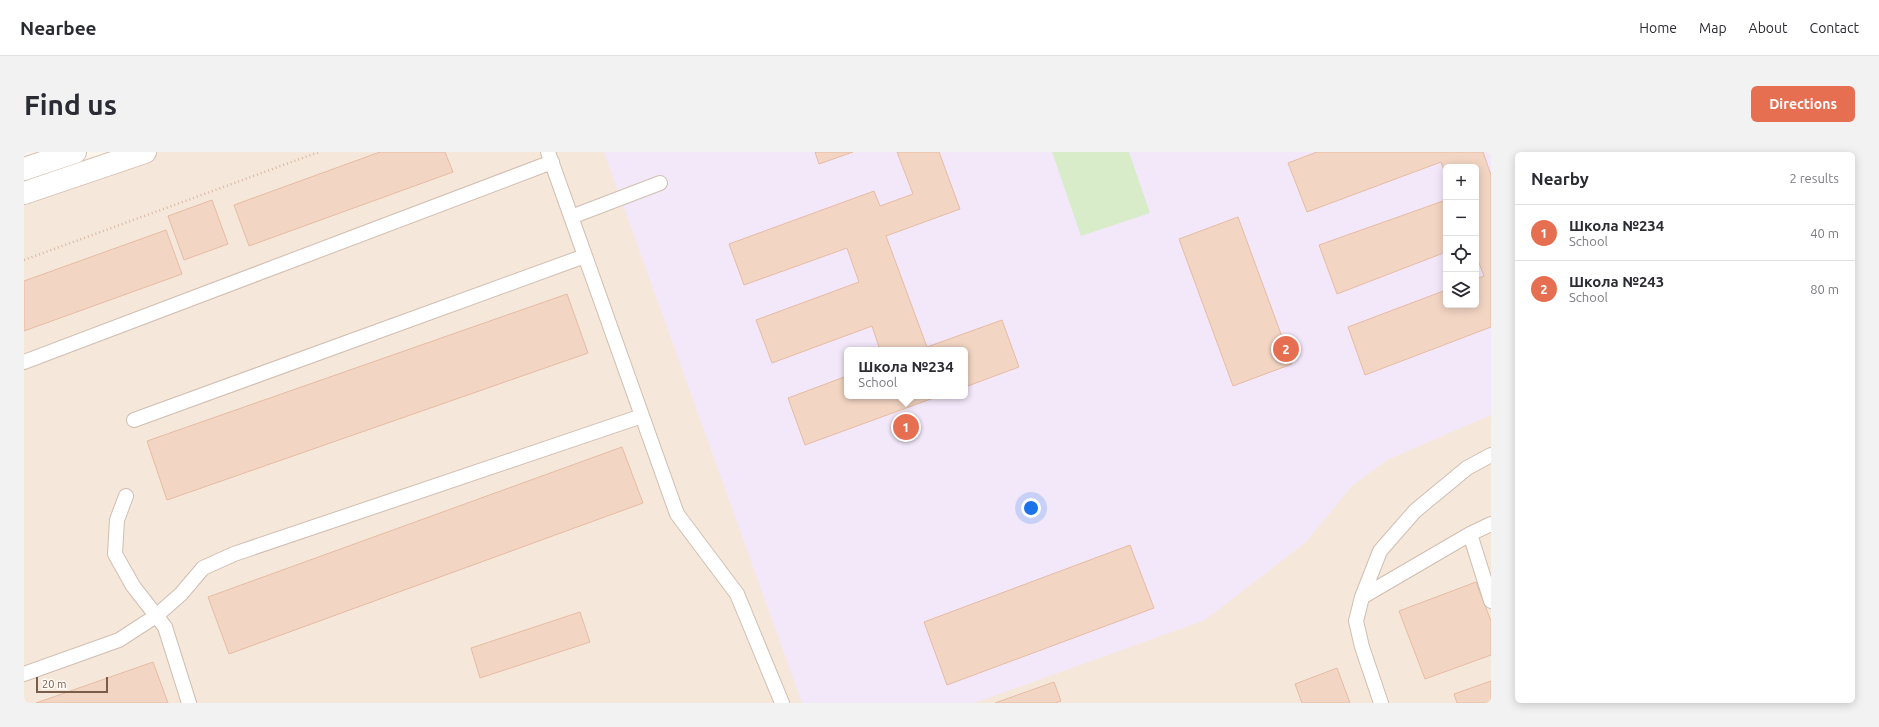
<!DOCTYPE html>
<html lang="en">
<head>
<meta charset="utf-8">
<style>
	body { margin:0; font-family:Ubuntu,sans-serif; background:#f2f2f3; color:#2b2b33 }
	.controls { position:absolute; right:12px; top:12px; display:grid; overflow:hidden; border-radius:6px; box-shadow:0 2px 10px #0003 }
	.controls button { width:36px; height:36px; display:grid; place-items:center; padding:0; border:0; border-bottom:1px solid #e1e1e2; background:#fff; color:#2b2b33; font:20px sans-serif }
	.scale { position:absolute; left:12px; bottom:10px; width:72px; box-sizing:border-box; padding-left:4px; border:2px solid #7a5c4d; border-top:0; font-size:11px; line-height:14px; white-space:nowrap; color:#7a5c4d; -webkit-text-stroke:3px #fffaf3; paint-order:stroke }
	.you { position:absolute; left:1007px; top:356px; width:14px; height:14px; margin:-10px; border:3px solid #fff; border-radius:50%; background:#1a73e8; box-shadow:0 0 0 6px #1a73e833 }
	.badge { display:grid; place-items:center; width:26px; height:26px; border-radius:50%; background:#e76f51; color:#fff; font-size:13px; font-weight:700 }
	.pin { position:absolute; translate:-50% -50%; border:2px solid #fff; box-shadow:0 1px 4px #0006 }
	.popup { position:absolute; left:820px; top:195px; width:124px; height:52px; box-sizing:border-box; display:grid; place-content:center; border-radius:6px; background:#fff; filter:drop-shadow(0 1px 3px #0005); font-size:13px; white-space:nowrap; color:#7c7c81 }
	.popup b { font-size:15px; color:#2b2b33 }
	.popup::after { content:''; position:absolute; left:50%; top:100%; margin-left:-8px; border:8px solid transparent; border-top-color:#fff }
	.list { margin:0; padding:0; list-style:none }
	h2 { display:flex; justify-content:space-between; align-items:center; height:52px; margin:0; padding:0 16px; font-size:17px }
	h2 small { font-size:13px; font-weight:400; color:#7c7c81 }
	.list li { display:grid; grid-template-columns:26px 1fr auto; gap:12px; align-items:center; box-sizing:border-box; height:56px; padding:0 16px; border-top:1px solid #e1e1e2 }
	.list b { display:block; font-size:15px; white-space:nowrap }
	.list p { margin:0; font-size:13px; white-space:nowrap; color:#7c7c81 }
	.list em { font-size:13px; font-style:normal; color:#7c7c81 }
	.icon { flex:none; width:22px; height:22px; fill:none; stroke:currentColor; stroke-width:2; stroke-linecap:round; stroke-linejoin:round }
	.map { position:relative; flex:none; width:1467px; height:551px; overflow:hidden; border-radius:6px }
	header { display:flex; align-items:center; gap:24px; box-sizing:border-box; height:56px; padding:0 20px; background:#fff; border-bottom:1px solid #e1e1e2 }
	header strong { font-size:19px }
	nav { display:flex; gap:22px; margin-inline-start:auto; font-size:14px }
	.intro { display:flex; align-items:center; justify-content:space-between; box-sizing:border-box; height:96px; padding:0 24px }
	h1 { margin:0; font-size:28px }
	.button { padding:10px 18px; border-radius:6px; background:#e76f51; color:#fff; font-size:14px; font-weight:700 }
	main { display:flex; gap:24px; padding:0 24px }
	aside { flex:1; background:#fff; border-radius:6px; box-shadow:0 2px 10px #0003 }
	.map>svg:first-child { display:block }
	.residential { fill:#f5e8da; fill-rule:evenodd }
	.education { fill:#f3e8fa; fill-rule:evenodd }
	.green { fill:#d8ecc9 }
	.building { fill:#f3d5c3; stroke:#e6bba3 }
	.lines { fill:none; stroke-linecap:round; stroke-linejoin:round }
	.service-casing { stroke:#d1beb0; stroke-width:16 }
	.secondary-casing { stroke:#d6c0b0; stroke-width:24 }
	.path { stroke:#d9b8a5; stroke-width:2.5; stroke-dasharray:1 3; stroke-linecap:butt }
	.service { stroke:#fff; stroke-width:14 }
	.secondary { stroke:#fff; stroke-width:22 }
</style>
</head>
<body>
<header>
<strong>Nearbee</strong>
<nav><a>Home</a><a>Map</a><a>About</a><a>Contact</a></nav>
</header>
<div class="intro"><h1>Find us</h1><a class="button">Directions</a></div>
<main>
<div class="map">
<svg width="1467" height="551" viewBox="0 0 1467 551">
	<rect width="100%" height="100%" fill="#fdf6ec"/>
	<path class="residential" d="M121,0H1467V551H0V41ZM1422,15H1452V153H1422ZM823,198H941V244H823Z"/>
	<path class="education" d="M580,0H1467V263L1363,308L1328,334L1282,390L1181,468L950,551H778ZM1422,15H1452V153H1422ZM823,198H941V244H823Z"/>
	<path class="green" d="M1028,0H1105L1126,61L1057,84Z"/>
	<path class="building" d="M356,0H421L429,20L225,94L210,53Z
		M791,0H829L795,12Z
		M873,0H915L936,57L862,84L903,195L978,168L995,215L941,235V198H856L848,174L748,211L732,168L835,130L823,96L720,133L705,92L850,39L856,54L889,42Z
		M1293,0H1459L1467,23V175L1341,223L1324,175L1422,138V153H1452V127L1460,124L1452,103V15H1422V25L1417,10L1283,60L1264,11Z
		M188,48L204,92L160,108L144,64Z
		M1422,48V100L1313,142L1295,93Z
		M1214,65L1268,212L1209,234L1155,87Z
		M142,78L158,122L0,179V129Z
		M543,142L564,201L143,348L123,289Z
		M823,224V244H915L781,293L764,246Z
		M598,295L619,351L205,502L184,445Z
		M1106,393L1130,456L923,533L900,470Z
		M1452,430L1467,469V503L1401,527L1375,459Z
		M556,460L566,490L456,526L447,496Z
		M129,510L144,551H12Z
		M1313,516L1326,551H1278L1271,532Z
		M1467,529V551H1433L1430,542Z
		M1030,530L1037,549L1031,551H971Z"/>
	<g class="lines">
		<defs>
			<path id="service" d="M524,0L653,362L713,442L758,551
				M547,65L636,31
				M0,210L528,10
				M110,268L561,104
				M102,344L93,368L91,402L109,434L141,475L165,551
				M1467,372L1446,382L1467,449
				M1338,445L1356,399L1391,359L1443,316L1467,303
				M0,522L95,488L132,464L157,442L179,416L210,402L618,264
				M1357,551L1338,495L1332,469L1338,445L1446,382"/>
			<path id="secondary" d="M0,17L51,0
				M0,41L121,0"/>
		</defs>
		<use href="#service" class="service-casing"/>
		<use href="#secondary" class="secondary-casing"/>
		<path class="path" d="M0,108L295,0"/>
		<use href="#service" class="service"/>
		<use href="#secondary" class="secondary"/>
	</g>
</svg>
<div class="controls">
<button>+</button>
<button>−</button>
<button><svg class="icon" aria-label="locate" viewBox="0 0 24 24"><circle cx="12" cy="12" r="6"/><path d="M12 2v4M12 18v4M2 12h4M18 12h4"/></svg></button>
<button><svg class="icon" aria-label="layers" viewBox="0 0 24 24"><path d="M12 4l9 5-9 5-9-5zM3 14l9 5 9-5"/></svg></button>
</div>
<div class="scale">20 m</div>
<div class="you"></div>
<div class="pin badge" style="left:882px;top:275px">1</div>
<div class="popup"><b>Школа №234</b>School</div>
<div class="pin badge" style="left:1262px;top:197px">2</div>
</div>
<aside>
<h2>Nearby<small>2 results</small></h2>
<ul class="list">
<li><span class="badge">1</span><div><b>Школа №234</b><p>School</p></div><em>40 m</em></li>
<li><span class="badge">2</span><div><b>Школа №243</b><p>School</p></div><em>80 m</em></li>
</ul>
</aside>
</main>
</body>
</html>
